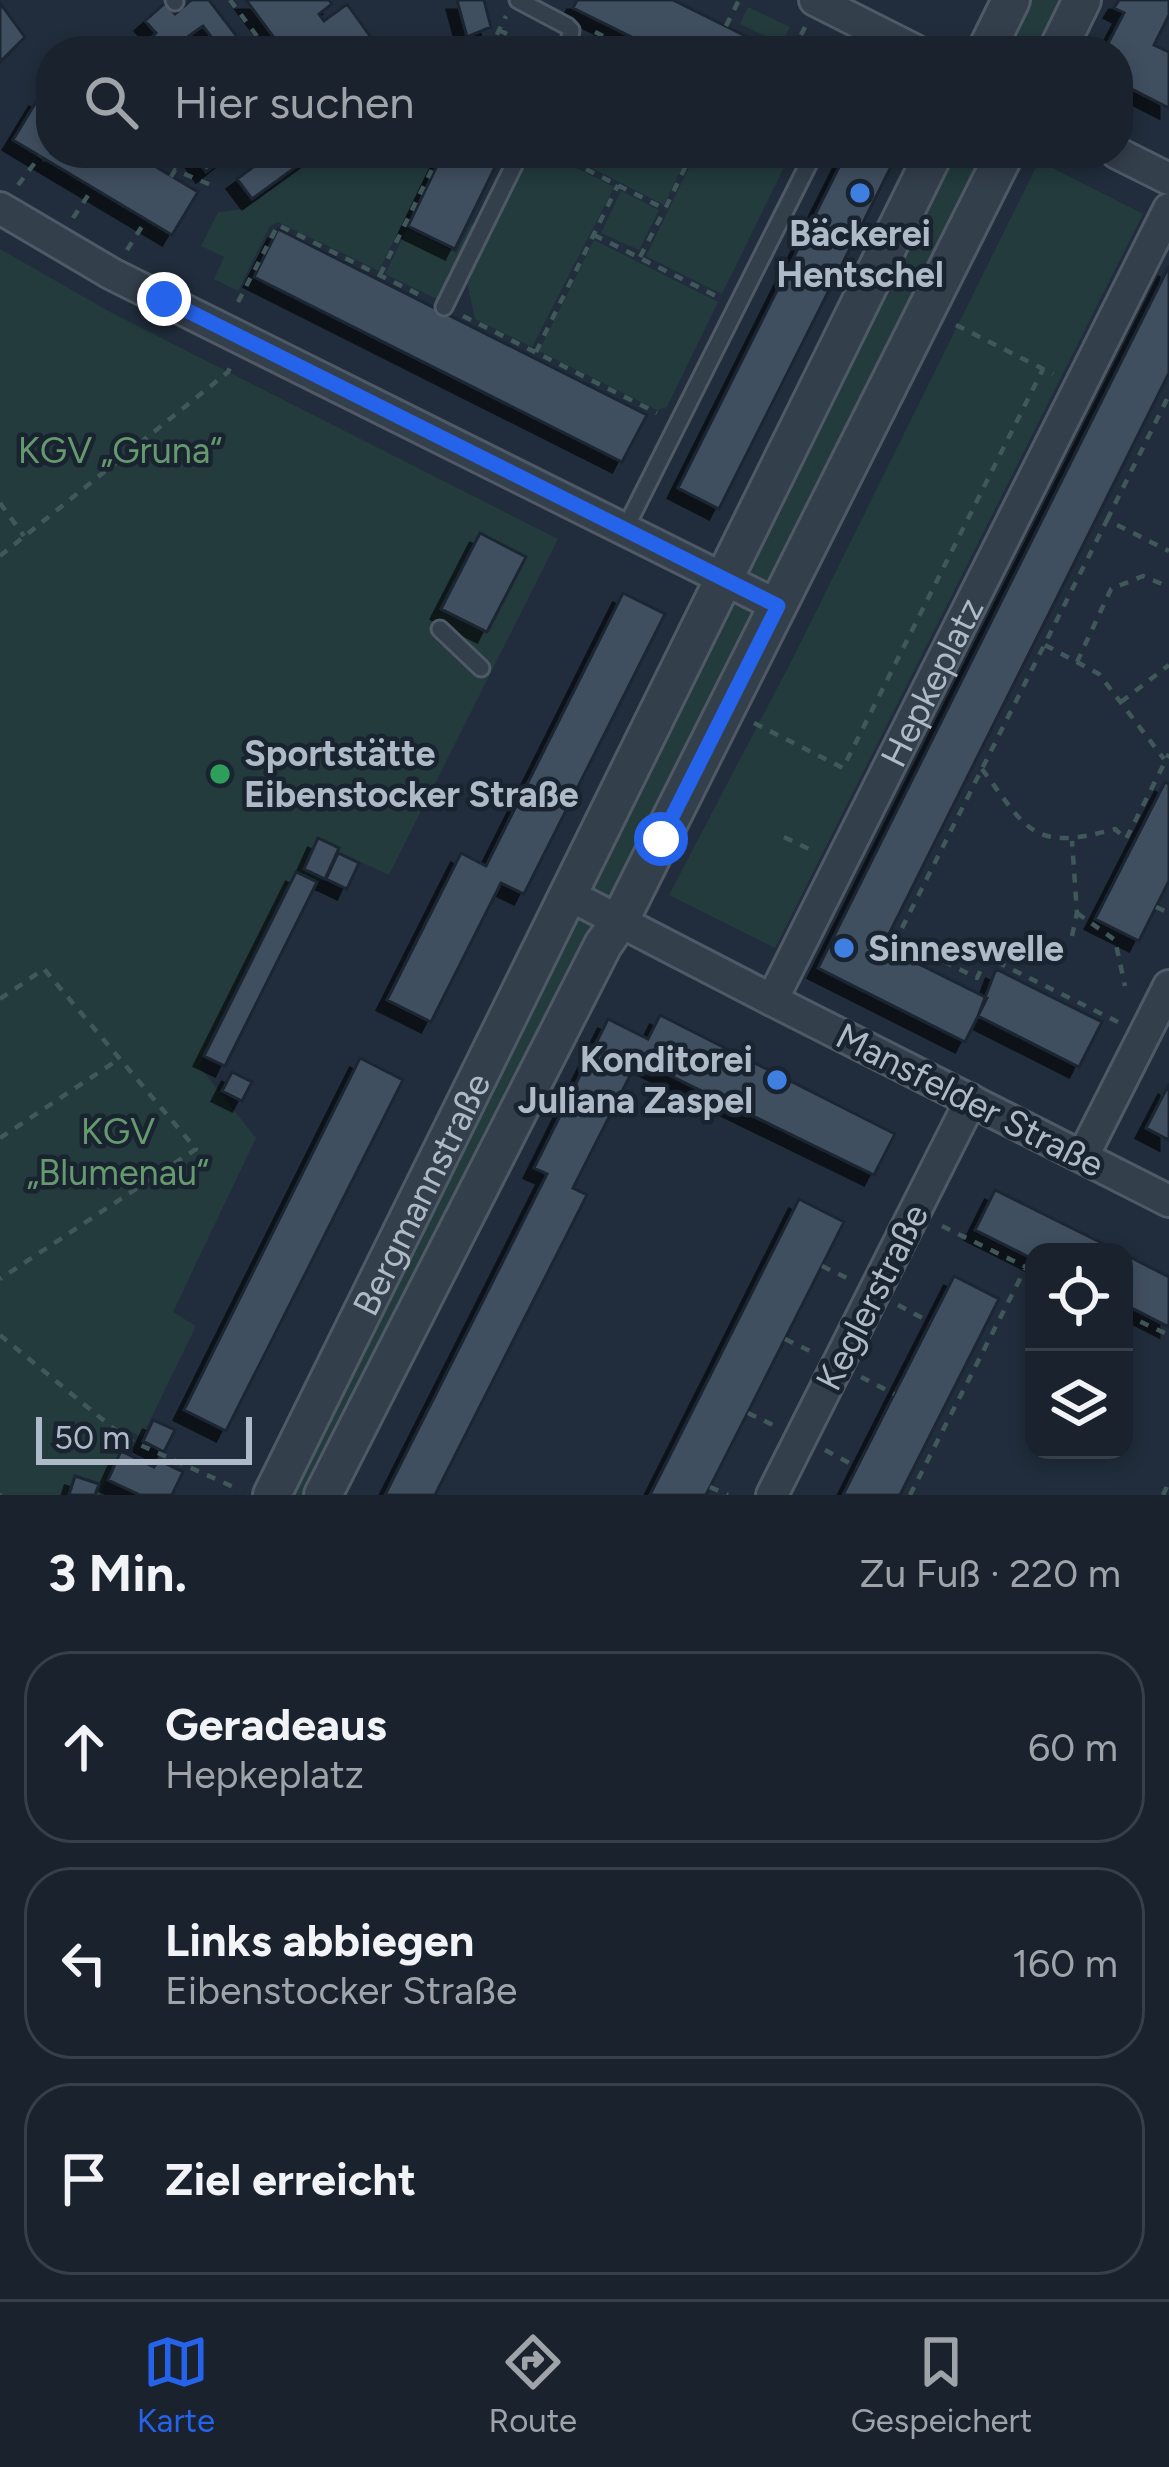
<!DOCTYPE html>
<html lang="de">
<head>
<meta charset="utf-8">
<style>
	body { margin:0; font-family:Figtree,sans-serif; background:#262f39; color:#f1f3f6 }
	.controls { position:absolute; right:36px; bottom:36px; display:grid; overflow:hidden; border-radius:24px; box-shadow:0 6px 18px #0003 }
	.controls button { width:108px; height:108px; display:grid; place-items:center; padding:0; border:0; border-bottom:3px solid #373f49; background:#19222d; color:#f1f3f6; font:60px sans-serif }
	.scale { position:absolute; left:36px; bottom:30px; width:216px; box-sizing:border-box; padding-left:12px; border:6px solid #afbac8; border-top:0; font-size:33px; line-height:42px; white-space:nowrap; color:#afbac8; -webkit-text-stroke:9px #1a2430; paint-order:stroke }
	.stop { position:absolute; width:36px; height:36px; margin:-27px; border:9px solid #2563eb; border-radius:50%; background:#fff }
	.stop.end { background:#2563eb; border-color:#fff; box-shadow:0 3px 12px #0008 }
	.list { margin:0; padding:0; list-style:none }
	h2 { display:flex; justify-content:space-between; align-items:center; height:156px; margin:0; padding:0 48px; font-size:51px }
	h2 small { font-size:39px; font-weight:400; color:#9fa4aa }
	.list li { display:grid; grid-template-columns:78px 1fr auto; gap:36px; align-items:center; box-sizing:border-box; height:192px; margin:0 24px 24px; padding:0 24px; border:3px solid #373f49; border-radius:48px }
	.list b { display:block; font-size:45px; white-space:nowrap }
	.list p { margin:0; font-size:39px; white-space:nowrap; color:#9fa4aa }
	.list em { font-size:39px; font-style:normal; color:#9fa4aa }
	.icon { flex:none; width:66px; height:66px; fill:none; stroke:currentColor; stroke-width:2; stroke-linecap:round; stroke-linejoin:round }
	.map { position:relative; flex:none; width:1169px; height:1495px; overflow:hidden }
	.search { position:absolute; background:#19222d; box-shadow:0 6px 18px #0003; left:36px; right:36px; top:36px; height:132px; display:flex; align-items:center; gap:30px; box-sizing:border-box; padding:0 42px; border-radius:48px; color:#9fa4aa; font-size:45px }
	.sheet { height:804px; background:#19222d }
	nav { display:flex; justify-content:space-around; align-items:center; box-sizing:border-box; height:168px; border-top:3px solid #373f49; background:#19222d; font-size:33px; color:#9fa4aa }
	nav a { display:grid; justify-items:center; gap:6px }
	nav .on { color:#2563eb }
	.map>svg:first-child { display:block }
	.green { fill:#233b3d }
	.building { fill:#414f60; stroke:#1c2632; stroke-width:3; filter:url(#shadow) }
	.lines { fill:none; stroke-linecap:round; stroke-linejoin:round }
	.service-casing { stroke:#4f5a66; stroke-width:21 }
	.minor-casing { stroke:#4f5a66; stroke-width:36 }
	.tertiary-casing { stroke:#4f5a66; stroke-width:42 }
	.path { stroke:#40585a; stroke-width:4.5; stroke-dasharray:9 9; stroke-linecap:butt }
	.service { stroke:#343f4c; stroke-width:15 }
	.minor { stroke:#343f4c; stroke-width:30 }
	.tertiary { stroke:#343f4c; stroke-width:36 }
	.route { stroke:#2563eb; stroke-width:15 }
	.shop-dot { fill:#3f7fe0; stroke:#1a2430; stroke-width:4.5 }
	.leisure-dot { fill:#2e9e5b; stroke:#1a2430; stroke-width:4.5 }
	.labels { text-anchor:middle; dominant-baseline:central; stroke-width:9; stroke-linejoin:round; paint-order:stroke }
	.poi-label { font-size:36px; font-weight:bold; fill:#afbac8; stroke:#1a2430; text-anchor:start }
	.park-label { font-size:36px; fill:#659a6f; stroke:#1a2430 }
	.street-label { font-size:36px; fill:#afbac8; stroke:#1a2430 }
</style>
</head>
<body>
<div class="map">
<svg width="1169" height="1495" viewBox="0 0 1169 1495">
	<defs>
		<filter id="shadow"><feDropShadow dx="-10" dy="10" stdDeviation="0" flood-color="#0009"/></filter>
	</defs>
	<rect width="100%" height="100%" fill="#212d3c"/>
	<path class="green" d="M1031,0H1062L1036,51H1006Z
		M748,7L790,27L782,44L740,24Z
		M325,153H437L379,271L278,222L270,226L238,291L214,279L224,257L201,246L218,212L244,209Z
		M531,153H547L614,187L532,347L475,319L467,282Z
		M563,153H689L664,205Z
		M696,153H791L722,294L646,256Z
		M954,153H985L310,1495H282Z
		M1039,161L1143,214L775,948L669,895L794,656Z
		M621,191L659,210L639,250L601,233Z
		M471,224L475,226L439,300L385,274L407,229L456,253Z
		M594,240L718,302L667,407L657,410L539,351Z
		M0,249L112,313L558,539L389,875L339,852L326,879L317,882L296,872L199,1066L256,1138L173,1312L196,1326L142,1437L129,1431L99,1495H0Z"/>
	<path class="building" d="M191,0H209L248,51H222L203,26L189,36L194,44L185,51H137L156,33L145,21L165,3L175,14Z
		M246,0H329L332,4L319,14L324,21L347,4L380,50L284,51Z
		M457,0H484L491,27L467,37Z
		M577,0H673L776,51H660L573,8Z
		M1119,0H1169V15L1154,45L1169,52V108L1118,82V51H1104L1124,13L1114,8Z
		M0,3L25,37L0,62Z
		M501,36L531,51H494Z
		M39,97L51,104V153H133L198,192L172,235L13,140Z
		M193,153H230L206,172Z
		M272,153H315L252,199L237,179Z
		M443,153H502L455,249L408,226Z
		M846,153H898L719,509L678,488Z
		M278,229L647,415L622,462L254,277Z
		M1169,266V373L883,946L987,998L965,1042L818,968Z
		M480,533L526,557L487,632L441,609Z
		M623,593L665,614L524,894L501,883L431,1022L387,1000L461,853L486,866Z
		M1165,782L1169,784V881L1139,941L1095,919Z
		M318,838L339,848L325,879L304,869Z
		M338,853L359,863L347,889L326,879Z
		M296,872L317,882L225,1066L204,1056Z
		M996,969L1102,1022L1079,1067L978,1016Z
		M660,1015L895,1134L874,1175L638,1060L573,1188L587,1195L435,1495H385L547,1174L534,1168L608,1019L648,1039Z
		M360,1058L403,1080L226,1431L184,1410Z
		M232,1072L252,1082L242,1101L222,1091Z
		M1169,1084V1140L1146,1128Z
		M995,1190L1120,1252H1034V1260L1025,1255L975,1230Z
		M799,1199L844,1222L785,1339L706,1495H650Z
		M1124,1254L1169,1277V1327L1124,1304Z
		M954,1276L999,1299L900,1495H843Z
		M153,1420L175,1430L164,1452L143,1441Z
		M121,1451L154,1467L158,1460L183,1472L172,1495H140L108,1480Z
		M75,1476L99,1484L95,1495H69Z"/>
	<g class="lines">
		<defs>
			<path id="service" d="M174,0L175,2
				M518,0L567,26L571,30L568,51
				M444,307L520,153
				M625,529L814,153
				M440,629L481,668"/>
			<g id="minor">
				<path d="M815,0L916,51"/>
				<path d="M1117,153L1169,179"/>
				<path d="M0,208L112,274L778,606"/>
				<path id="s1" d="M571,896L772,1000L1169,209"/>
				<path d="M772,1000L1169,1201"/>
				<path d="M1083,1156L1169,986"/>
				<path d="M772,1495L971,1100"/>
			</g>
			<g id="tertiary">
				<path d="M986,51L1011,0"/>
				<path d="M1057,51L1082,0"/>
				<path id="s2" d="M272,1495C495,1049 710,599 934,153"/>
				<path d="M323,1495L603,945L619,922L1005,153"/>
			</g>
		</defs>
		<use href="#service" class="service-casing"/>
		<use href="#minor" class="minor-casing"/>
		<use href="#tertiary" class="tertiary-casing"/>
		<path class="path" d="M230,0L268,51
			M726,26L739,0
			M499,30L541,51
			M595,32L633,51
			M489,51L506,16
			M793,51L805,27
			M554,153L665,209L692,153
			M171,177L175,170L211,185
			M18,185L40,156
			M73,218L93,188
			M594,235L718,297
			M127,250L146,220
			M640,257L665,209
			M380,275L440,153
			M238,302L278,225L426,298
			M463,316L657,413
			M956,325L1053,374
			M536,352L618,185
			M0,503L24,536
			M1107,520L1169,395
			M0,556L228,372L231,365
			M1045,645L1099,674L1164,759
			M1077,662L1111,589L1143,576L1169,587
			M1121,702L1169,665
			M754,723L843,768L1043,369
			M982,769C1028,831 1033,852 1115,829L1126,839L1169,754
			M784,837L813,851
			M1156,907L1169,913
			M1077,913L1115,940L1125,986
			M1072,936L1077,913L1072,841
			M0,999L44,969L196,1149L0,1279
			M1118,1022L987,957L977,978L897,938L1107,520L1169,551
			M0,1138L119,1059
			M942,1226L1034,1271
			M822,1266L851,1280
			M898,1305L930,1322
			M1124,1314L1169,1335
			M0,1335L125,1438L240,1490
			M785,1339L814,1353
			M861,1377L894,1394
			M748,1413L777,1427
			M825,1450L857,1467
			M710,1487L728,1495
			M0,1494L1,1495
			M910,1495L1026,1267
			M1163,1495L1169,1482"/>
		<use href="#service" class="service"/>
		<use href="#minor" class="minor"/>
		<use href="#tertiary" class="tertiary"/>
	</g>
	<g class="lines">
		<path class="route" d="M164,299L778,606L661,839"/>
	</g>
	<g class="shop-dot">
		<circle cx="860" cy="193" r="12"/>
		<circle cx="844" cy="948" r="12"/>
		<circle cx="777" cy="1080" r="12"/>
	</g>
	<circle class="leisure-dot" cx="220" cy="774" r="12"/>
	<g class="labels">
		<g class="poi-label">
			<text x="860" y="233" text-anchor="middle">Bäckerei<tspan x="860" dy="41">Hentschel</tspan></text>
			<text x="244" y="753">Sportstätte<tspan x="244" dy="41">Eibenstocker Straße</tspan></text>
			<text x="868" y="948">Sinneswelle</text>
			<text x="753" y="1059" text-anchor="end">Konditorei<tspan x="753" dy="41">Juliana Zaspel</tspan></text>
		</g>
		<g class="park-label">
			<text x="120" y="450">KGV „Gruna“</text>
			<text x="118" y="1131">KGV<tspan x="118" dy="41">„Blumenau“</tspan></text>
		</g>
		<g class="street-label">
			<text stroke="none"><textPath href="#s1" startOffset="582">Hepkeplatz</textPath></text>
			<text transform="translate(970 1100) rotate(27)">Mansfelder Straße</text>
			<text stroke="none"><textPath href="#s2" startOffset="336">Bergmannstraße</textPath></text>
			<text transform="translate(872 1297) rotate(-63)">Keglerstraße</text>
		</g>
	</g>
</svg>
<div class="controls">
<button><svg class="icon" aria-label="locate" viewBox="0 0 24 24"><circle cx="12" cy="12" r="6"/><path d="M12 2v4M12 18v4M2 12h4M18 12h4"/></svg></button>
<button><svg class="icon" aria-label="layers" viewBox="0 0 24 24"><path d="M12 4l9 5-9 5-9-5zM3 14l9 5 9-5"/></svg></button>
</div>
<div class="scale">50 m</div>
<div class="stop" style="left:661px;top:839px"></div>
<div class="stop end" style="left:164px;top:299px"></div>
<div class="search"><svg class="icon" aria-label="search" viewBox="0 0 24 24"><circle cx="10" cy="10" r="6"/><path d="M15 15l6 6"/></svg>Hier suchen</div>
</div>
<section class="sheet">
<h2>3 Min.<small>Zu Fuß · 220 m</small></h2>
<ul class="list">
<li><svg class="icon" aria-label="ahead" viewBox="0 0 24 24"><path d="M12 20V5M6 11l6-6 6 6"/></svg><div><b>Geradeaus</b><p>Hepkeplatz</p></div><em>60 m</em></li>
<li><svg class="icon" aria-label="left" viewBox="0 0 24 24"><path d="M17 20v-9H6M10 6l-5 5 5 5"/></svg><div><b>Links abbiegen</b><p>Eibenstocker Straße</p></div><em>160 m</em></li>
<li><svg class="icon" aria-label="arrive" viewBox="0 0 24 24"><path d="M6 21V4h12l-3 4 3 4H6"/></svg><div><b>Ziel erreicht</b></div></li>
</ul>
</section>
<nav>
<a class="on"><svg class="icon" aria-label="map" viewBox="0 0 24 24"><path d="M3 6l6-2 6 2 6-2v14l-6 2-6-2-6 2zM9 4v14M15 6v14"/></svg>Karte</a>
<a><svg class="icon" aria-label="directions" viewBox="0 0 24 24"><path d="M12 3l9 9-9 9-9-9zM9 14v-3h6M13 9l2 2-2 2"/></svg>Route</a>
<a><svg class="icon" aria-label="saved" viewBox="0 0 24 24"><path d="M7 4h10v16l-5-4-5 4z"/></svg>Gespeichert</a>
</nav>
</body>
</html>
